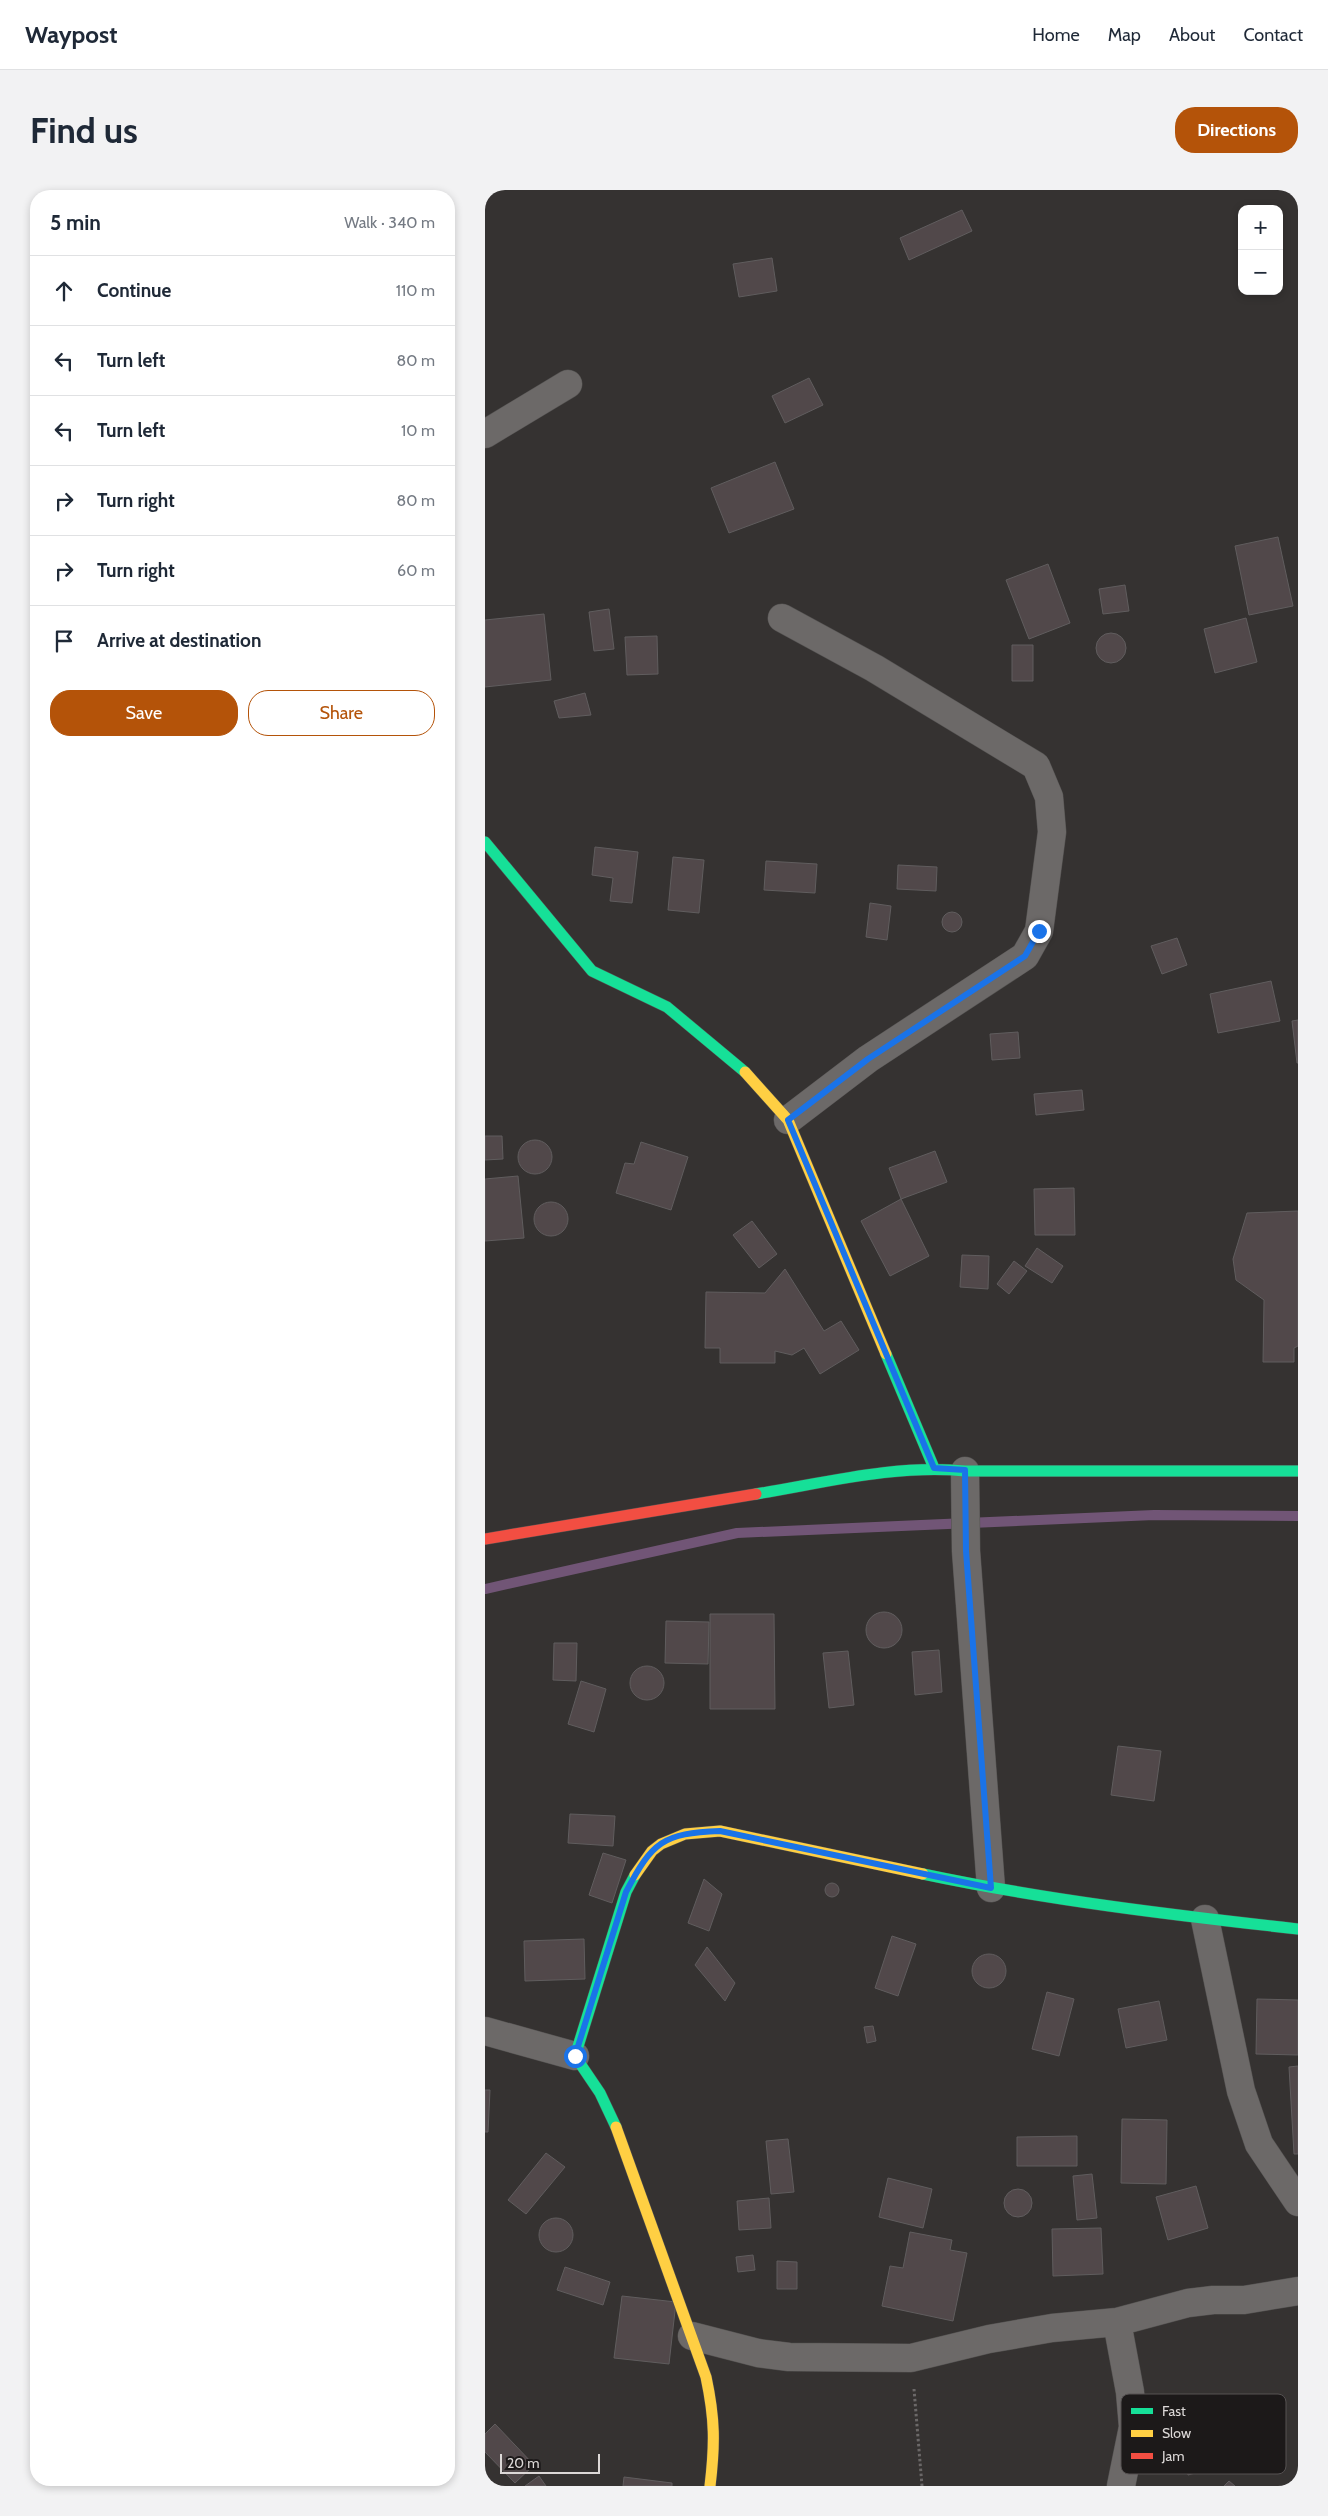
<!DOCTYPE html>
<html lang="en">
<head>
<meta charset="utf-8">
<style>
	body { margin:0; font-family:Cabin,sans-serif; background:#f2f2f3; color:#1f2937 }
	.controls { position:absolute; right:15px; top:15px; display:grid; overflow:hidden; border-radius:10px; box-shadow:0 2px 8px #0003 }
	.controls button { width:45px; height:45px; display:grid; place-items:center; padding:0; border:0; border-bottom:1px solid #e0e1e3; background:#fff; color:#1f2937; font:25px sans-serif }
	.scale { position:absolute; left:15px; bottom:12px; width:100px; box-sizing:border-box; padding-left:5px; border:2px solid #dcd8d7; border-top:0; font-size:14px; line-height:18px; white-space:nowrap; color:#dcd8d7; -webkit-text-stroke:4px #1c1919; paint-order:stroke }
	.stop { position:absolute; width:15px; height:15px; margin:-11px; border:4px solid #1a73e8; border-radius:50%; background:#fff }
	.stop.end { background:#1a73e8; border-color:#fff; box-shadow:0 1px 5px #0008 }
	.list { margin:0; padding:0; list-style:none }
	h2 { display:flex; justify-content:space-between; align-items:center; height:65px; margin:0; padding:0 20px; font-size:21px }
	h2 small { font-size:16px; font-weight:400; color:#747a83 }
	.list li { display:grid; grid-template-columns:32px 1fr auto; gap:15px; align-items:center; box-sizing:border-box; height:70px; padding:0 20px; border-top:1px solid #e0e1e3 }
	.list b { display:block; font-size:19px; white-space:nowrap }
	.list em { font-size:16px; font-style:normal; color:#747a83 }
	.actions { display:flex; gap:10px; padding:15px 20px }
	.actions a { flex:1; padding:11px 0; border:1px solid #b45309; border-radius:20px; text-align:center; font-size:18px; color:#b45309 }
	.actions .main { background:#b45309; color:#fff }
	.icon { flex:none; width:28px; height:28px; fill:none; stroke:currentColor; stroke-width:2; stroke-linecap:round; stroke-linejoin:round }
	.map { position:relative; flex:none; width:813px; height:2296px; overflow:hidden; border-radius:20px }
	header { display:flex; align-items:center; gap:30px; box-sizing:border-box; height:70px; padding:0 25px; background:#fff; border-bottom:1px solid #e0e1e3 }
	header strong { font-size:24px }
	nav { display:flex; gap:28px; margin-inline-start:auto; font-size:18px }
	.intro { display:flex; align-items:center; justify-content:space-between; box-sizing:border-box; height:120px; padding:0 30px }
	h1 { margin:0; font-size:35px }
	.button { padding:12px 22px; border-radius:20px; background:#b45309; color:#fff; font-size:18px; font-weight:700 }
	main { display:flex; gap:30px; padding:0 30px }
	aside { flex:1; background:#fff; border-radius:20px; box-shadow:0 2px 8px #0003 }
	.map>svg:first-child { display:block }
	.lines { fill:none; stroke-linecap:round; stroke-linejoin:round }
	.stream { stroke:#715576; stroke-width:10 }
	.building { fill:#51484a; stroke:#605d5e }
	.street-casing { stroke:#52504f; stroke-width:29 }
	.fast-casing { stroke:#52504f; stroke-width:12 }
	.slow-casing { stroke:#52504f; stroke-width:12 }
	.jam-casing { stroke:#52504f; stroke-width:12 }
	.path { stroke:#6b6868; stroke-width:3; stroke-dasharray:2.5 2.5; stroke-linecap:butt }
	.street { stroke:#6c6968; stroke-width:28 }
	.fast { stroke:#16e098; stroke-width:11 }
	.slow { stroke:#ffcf43; stroke-width:11 }
	.jam { stroke:#f24e42; stroke-width:11 }
	.route { stroke:#1a73e8; stroke-width:6 }
	.key { fill:#1c1919; stroke:#565252; stroke-width:1 }
	.key-label { font-size:14px; fill:#dcd8d7 }
</style>
</head>
<body>
<header>
<strong>Waypost</strong>
<nav><a>Home</a><a>Map</a><a>About</a><a>Contact</a></nav>
</header>
<div class="intro"><h1>Find us</h1><a class="button">Directions</a></div>
<main>
<aside>
<h2>5 min<small>Walk · 340 m</small></h2>
<ul class="list">
<li><svg class="icon" aria-label="ahead" viewBox="0 0 24 24"><path d="M12 20V5M6 11l6-6 6 6"/></svg><div><b>Continue</b></div><em>110 m</em></li>
<li><svg class="icon" aria-label="left" viewBox="0 0 24 24"><path d="M17 20v-9H6M10 6l-5 5 5 5"/></svg><div><b>Turn left</b></div><em>80 m</em></li>
<li><svg class="icon" aria-label="left" viewBox="0 0 24 24"><path d="M17 20v-9H6M10 6l-5 5 5 5"/></svg><div><b>Turn left</b></div><em>10 m</em></li>
<li><svg class="icon" aria-label="right" viewBox="0 0 24 24"><path d="M7 20v-9h11M14 6l5 5-5 5"/></svg><div><b>Turn right</b></div><em>80 m</em></li>
<li><svg class="icon" aria-label="right" viewBox="0 0 24 24"><path d="M7 20v-9h11M14 6l5 5-5 5"/></svg><div><b>Turn right</b></div><em>60 m</em></li>
<li><svg class="icon" aria-label="arrive" viewBox="0 0 24 24"><path d="M6 21V4h12l-3 4 3 4H6"/></svg><div><b>Arrive at destination</b></div></li>
</ul>
<div class="actions"><a class="main">Save</a><a>Share</a></div>
</aside>
<div class="map">
<svg width="813" height="2296" viewBox="0 0 813 2296">
	<rect width="100%" height="100%" fill="#353231"/>
	<g class="lines">
		<path class="stream" d="M0,1399L252,1343L669,1325L813,1326"/>
	</g>
	<path class="building" d="M477,20L487,41L424,70L415,48Z
		M287,68L292,101L254,107L248,74Z
		M324,188L338,215L300,233L287,206Z
		M290,272L309,319L244,343L226,298Z
		M793,347L808,416L764,425L750,356Z
		M563,374L585,433L544,449L521,390Z
		M640,395L644,421L618,424L614,399Z
		M124,419L129,459L109,461L104,422Z
		M59,424L66,490L0,497V430Z
		M761,428L772,472L730,483L719,439Z
		M611 458a15 15 0 1 1 30 0a15 15 0 1 1-30 0Z
		M172,446L173,484L142,485L140,447Z
		M527,455H548V491H527Z
		M100,503L106,525L74,528L69,511Z
		M110,657L153,662L147,713L125,711L128,688L107,685Z
		M188,667L219,670L214,723L183,720Z
		M281,671L332,674L330,703L279,700Z
		M413,675L452,677L451,701L412,699Z
		M385,713L406,716L402,750L381,747Z
		M457 732a10 10 0 1 1 20 0a10 10 0 1 1-20 0Z
		M692,748L702,775L677,784L666,756Z
		M786,791L795,831L733,843L725,804Z
		M813,830V873H812L807,831Z
		M533,842L535,868L507,870L505,844Z
		M597,900L599,920L551,925L549,904Z
		M0,946H17L18,969L0,970Z
		M33 967a17 17 0 1 1 34 0a17 17 0 1 1-34 0Z
		M156,952L203,967L186,1020L131,1003L140,973L149,974Z
		M450,961L462,992L416,1009L404,978Z
		M33,986L39,1048L0,1051V989Z
		M589,998L590,1045H550L549,999Z
		M416,1009L444,1066L405,1086L376,1031Z
		M49 1029a17 17 0 1 1 34 0a17 17 0 1 1-34 0Z
		M813,1021V1156L809,1158V1172H778L779,1110L751,1090L748,1069L762,1023Z
		M267,1031L292,1064L274,1078L248,1045Z
		M552,1058L578,1076L567,1093L540,1076Z
		M477,1065L504,1066L503,1099L475,1097Z
		M529,1071L542,1081L524,1104L512,1094Z
		M300,1079L339,1141L356,1131L374,1160L335,1184L319,1158L307,1165L290,1161V1173H235V1158H220L221,1102L280,1103Z
		M381 1440a18 18 0 1 1 36 0a18 18 0 1 1-36 0Z
		M225,1424H289L290,1519H225Z
		M181,1431L224,1432L223,1474L180,1473Z
		M69,1453H92L91,1491L68,1490Z
		M454,1460L457,1502L430,1505L427,1462Z
		M363,1461L369,1515L344,1518L338,1463Z
		M145 1493a17 17 0 1 1 34 0a17 17 0 1 1-34 0Z
		M96,1491L121,1499L109,1542L83,1534Z
		M633,1556L676,1561L669,1611L626,1605Z
		M85,1624L130,1626L128,1656L83,1653Z
		M118,1663L141,1670L127,1713L104,1705Z
		M219,1689L237,1704L224,1741L203,1733Z
		M340 1700a7 7 0 1 1 14 0a7 7 0 1 1-14 0Z
		M407,1746L431,1754L413,1806L390,1798Z
		M99,1749L100,1789L40,1791L39,1751Z
		M222,1757L250,1793L240,1811L210,1775Z
		M487 1781a17 17 0 1 1 34 0a17 17 0 1 1-34 0Z
		M562,1802L589,1809L574,1866L547,1859Z
		M772,1809L813,1810V1865L771,1864Z
		M674,1811L682,1850L641,1858L633,1819Z
		M388,1836L391,1851L382,1853L379,1837Z
		M813,1876V1964H809L804,1877Z
		M0,1900H5L3,1942H0Z
		M637,1929L682,1930L681,1994L636,1993Z
		M592,1946V1976H532V1947Z
		M303,1949L309,2002L286,2004L281,1951Z
		M61,1963L80,1977L41,2024L23,2010Z
		M607,1984L612,2028L592,2030L588,1986Z
		M403,1988L447,1999L438,2038L394,2027Z
		M711,1996L723,2038L683,2050L671,2007Z
		M519 2013a14 14 0 1 1 28 0a14 14 0 1 1-28 0Z
		M284,2008L286,2038L254,2040L252,2011Z
		M54 2045a17 17 0 1 1 34 0a17 17 0 1 1-34 0Z
		M616,2038L618,2084L568,2086L567,2039Z
		M425,2042L467,2050L465,2060L482,2063L468,2131L397,2116L405,2076L418,2078Z
		M268,2065L270,2080L253,2082L251,2067Z
		M292,2071L312,2072V2099H292Z
		M80,2077L125,2092L118,2115L72,2100Z
		M137,2106L191,2112L184,2174L129,2168Z
		M10,2234L49,2275L30,2293L0,2262V2244Z
		M719,2258L724,2279L703,2285L698,2264Z
		M54,2286L61,2296H40Z
		M139,2287L187,2293V2296H138Z
		M744,2291L750,2296H739Z"/>
	<g class="lines">
		<defs>
			<path id="street" d="M0,244L83,194
				M297,428L389,478L551,576L564,607L567,642L554,741L540,766L383,869L303,930
				M480,1281L481,1361L506,1698
				M720,1729L756,1901L774,1954L813,2012
				M0,1841L90,1866
				M632,2132L645,2202L648,2237L636,2296
				M207,2146L273,2163L304,2167L426,2168L504,2149L567,2138L632,2132L703,2113L728,2110H759L813,2101"/>
			<path id="fast" d="M0,652L107,781L182,817L260,882
				M401,1164L449,1278
				M271,1304C339,1293 411,1274 480,1281H813
				M438,1684C561,1710 687,1725 813,1739
				M131,1937L115,1903L90,1866L141,1702L150,1685"/>
			<path id="slow" d="M260,882L303,930L401,1164
				M150,1685L167,1661L176,1654L200,1644L235,1641L438,1684
				M131,1937L221,2187C230,2229 230,2254 225,2296"/>
			<path id="jam" d="M0,1349L271,1304"/>
		</defs>
		<use href="#street" class="street-casing"/>
		<use href="#fast" class="fast-casing"/>
		<use href="#slow" class="slow-casing"/>
		<use href="#jam" class="jam-casing"/>
		<path class="path" d="M429,2199L437,2296"/>
		<use href="#street" class="street"/>
		<use href="#fast" class="fast"/>
		<use href="#slow" class="slow"/>
		<use href="#jam" class="jam"/>
	</g>
	<g class="lines">
		<path class="route" d="M90,1866L141,1702C167,1652 178,1643 235,1641L506,1698L481,1361L480,1280L449,1278L303,930L383,869L540,766L554,741"/>
	</g>
	<rect x="636" y="2204" width="165" height="80" rx="8" class="key"/>
	<rect x="646" y="2218" width="22" height="6" fill="#16e098"/>
	<rect x="646" y="2240" width="22" height="7" fill="#ffcf43"/>
	<rect x="646" y="2263" width="22" height="6" fill="#f24e42"/>
	<g class="key-label">
		<text x="677" y="2226">Fast</text>
		<text x="677" y="2248">Slow</text>
		<text x="677" y="2271">Jam</text>
	</g>
</svg>
<div class="controls">
<button>+</button>
<button>−</button>
</div>
<div class="scale">20 m</div>
<div class="stop" style="left:90px;top:1866px"></div>
<div class="stop end" style="left:554px;top:741px"></div>
</div>
</main>
</body>
</html>
